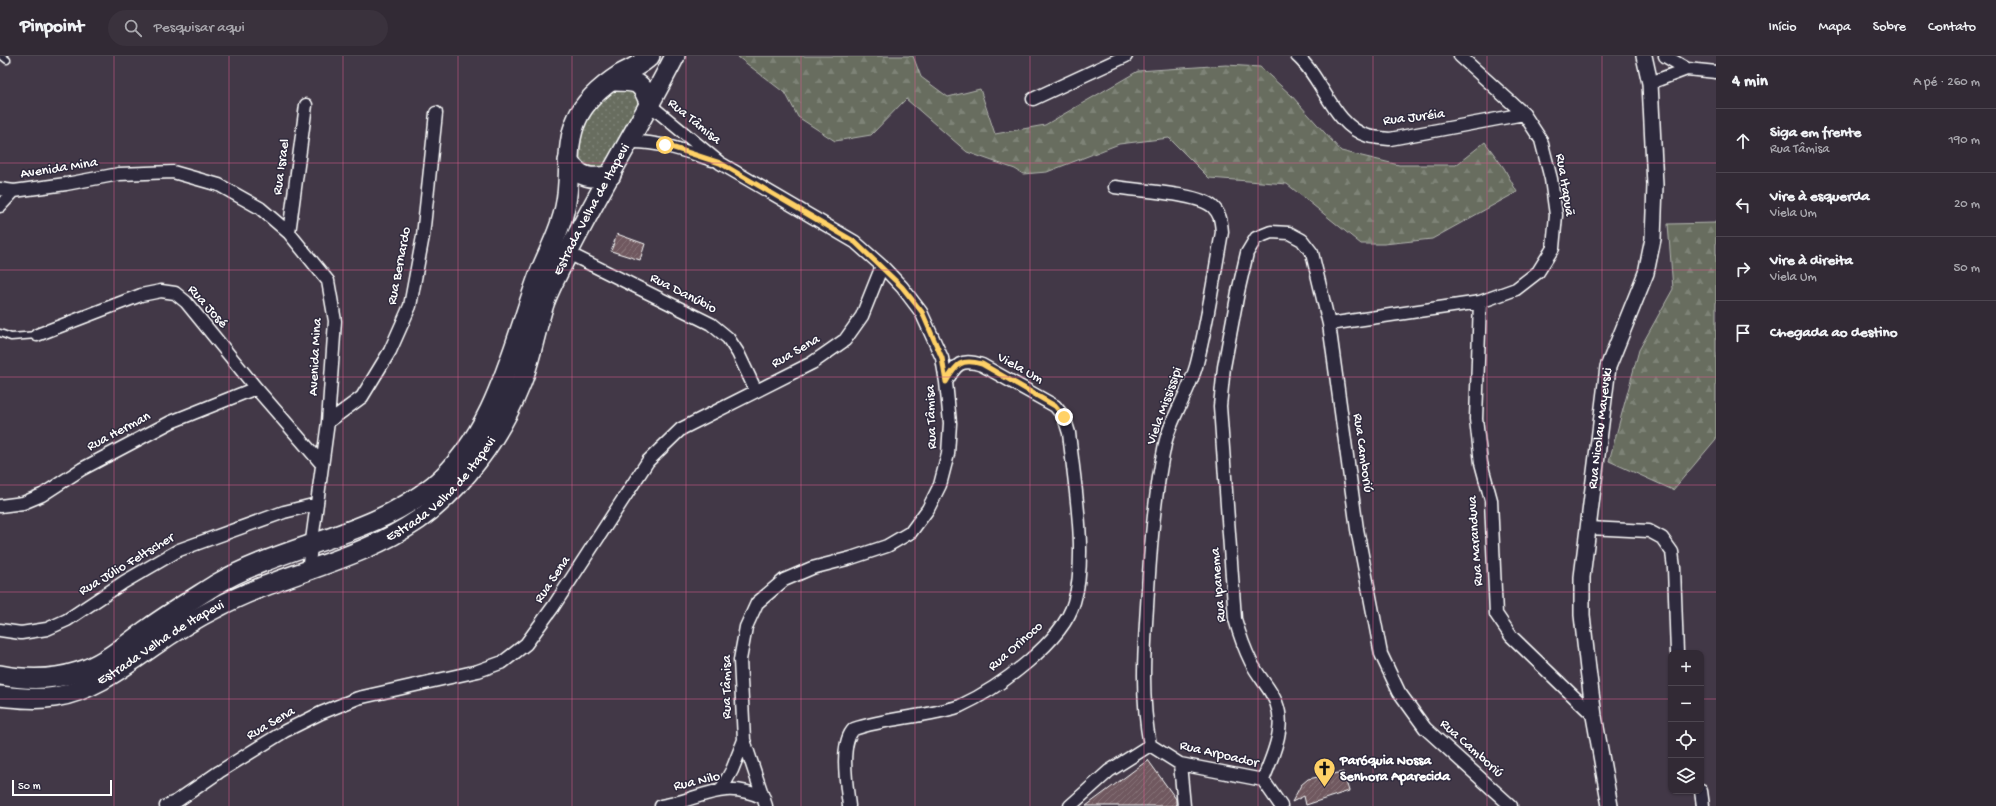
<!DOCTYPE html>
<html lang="pt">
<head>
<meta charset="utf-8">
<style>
	body { margin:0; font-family:"Gochi Hand",sans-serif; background:#3a323d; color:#f1f3f6 }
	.controls { position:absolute; right:12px; bottom:12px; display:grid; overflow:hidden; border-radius:8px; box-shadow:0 1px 3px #0004 }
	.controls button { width:36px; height:36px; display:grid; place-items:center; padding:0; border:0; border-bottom:1px solid #4d4650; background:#322a35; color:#f1f3f6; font:20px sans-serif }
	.scale { position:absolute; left:12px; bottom:10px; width:100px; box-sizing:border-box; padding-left:4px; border:2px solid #fff; border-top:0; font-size:11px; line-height:14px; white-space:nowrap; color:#fff; -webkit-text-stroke:3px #2f2a3d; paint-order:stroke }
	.stop { position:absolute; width:12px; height:12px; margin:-9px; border:3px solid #ffd166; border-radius:50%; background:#fff }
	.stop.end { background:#ffd166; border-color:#fff; box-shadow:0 1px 4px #0008 }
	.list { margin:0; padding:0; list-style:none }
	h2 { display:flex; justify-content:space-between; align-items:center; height:52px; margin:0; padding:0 16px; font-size:17px }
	h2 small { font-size:13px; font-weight:400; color:#a8a7ad }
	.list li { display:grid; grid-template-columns:26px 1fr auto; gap:12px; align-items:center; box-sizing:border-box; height:64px; padding:0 16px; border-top:1px solid #4d4650 }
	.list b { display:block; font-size:15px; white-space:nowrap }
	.list p { margin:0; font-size:13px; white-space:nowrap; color:#a8a7ad }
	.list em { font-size:13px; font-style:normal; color:#a8a7ad }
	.icon { flex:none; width:22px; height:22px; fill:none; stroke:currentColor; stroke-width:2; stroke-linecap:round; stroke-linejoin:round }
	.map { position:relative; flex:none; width:1716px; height:750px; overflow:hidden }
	header { display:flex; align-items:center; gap:24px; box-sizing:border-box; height:56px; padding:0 20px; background:#322a35; border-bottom:1px solid #4d4650 }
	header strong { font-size:19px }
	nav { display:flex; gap:22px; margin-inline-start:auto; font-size:14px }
	.search { width:280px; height:36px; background:#3a323d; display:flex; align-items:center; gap:10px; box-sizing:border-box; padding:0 14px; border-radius:22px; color:#a8a7ad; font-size:15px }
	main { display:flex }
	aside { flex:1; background:#322a35 }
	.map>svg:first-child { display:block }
	.grass { fill:url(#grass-dots); stroke:#b3b6af }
	.forest { fill:url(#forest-firs); stroke:#b3b6af }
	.building { fill:url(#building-hatch); stroke:#fff }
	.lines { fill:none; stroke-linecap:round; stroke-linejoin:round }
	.service-casing { stroke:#fff; stroke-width:9 }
	.minor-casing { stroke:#fff; stroke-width:15 }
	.tertiary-casing { stroke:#fff; stroke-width:18 }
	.primary-casing { stroke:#fff; stroke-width:22 }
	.service { stroke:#2f2a3d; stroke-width:6 }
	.minor { stroke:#2f2a3d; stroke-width:12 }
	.tertiary { stroke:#2f2a3d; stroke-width:15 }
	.primary { stroke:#2f2a3d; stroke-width:19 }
	.route { stroke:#ffd166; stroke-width:5 }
	.grid { fill:none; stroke:#d45d8c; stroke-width:1; stroke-opacity:0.55 }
	.labels { text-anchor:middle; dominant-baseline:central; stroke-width:3; stroke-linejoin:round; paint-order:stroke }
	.street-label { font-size:14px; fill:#fff; stroke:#2f2a3d }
	.poi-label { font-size:14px; font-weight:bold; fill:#fff; stroke:#2f2a3d; text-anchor:start }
</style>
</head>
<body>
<header>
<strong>Pinpoint</strong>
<div class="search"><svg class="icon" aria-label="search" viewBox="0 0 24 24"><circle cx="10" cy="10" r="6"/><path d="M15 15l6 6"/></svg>Pesquisar aqui</div>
<nav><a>Início</a><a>Mapa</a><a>Sobre</a><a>Contato</a></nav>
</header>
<main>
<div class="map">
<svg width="1716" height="750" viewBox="0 0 1716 750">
	<defs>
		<pattern id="grass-dots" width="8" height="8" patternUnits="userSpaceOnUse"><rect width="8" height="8" fill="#676d5f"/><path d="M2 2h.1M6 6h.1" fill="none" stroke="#7e8377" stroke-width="1.8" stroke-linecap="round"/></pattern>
		<pattern id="forest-firs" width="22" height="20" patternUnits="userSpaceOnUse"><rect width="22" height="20" fill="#676d5f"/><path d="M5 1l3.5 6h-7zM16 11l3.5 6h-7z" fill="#7e8377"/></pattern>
		<pattern id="building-hatch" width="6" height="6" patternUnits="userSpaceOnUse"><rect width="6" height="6" fill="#6f595e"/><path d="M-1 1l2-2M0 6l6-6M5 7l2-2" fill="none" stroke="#857276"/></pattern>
	</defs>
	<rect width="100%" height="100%" fill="#423847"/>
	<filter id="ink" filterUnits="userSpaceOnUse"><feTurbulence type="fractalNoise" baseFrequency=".025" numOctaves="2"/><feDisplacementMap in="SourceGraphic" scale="8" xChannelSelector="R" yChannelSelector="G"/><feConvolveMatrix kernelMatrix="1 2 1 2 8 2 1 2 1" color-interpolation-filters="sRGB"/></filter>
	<g filter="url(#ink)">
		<path class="grass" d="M628,29L642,45L610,106L599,113L585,108L580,102V81L583,67L606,36Z"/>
		<path class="forest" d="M741,0H913L921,21L948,41L980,33L995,78L1045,69L1138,15L1226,9L1260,11L1291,39L1341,95L1399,109H1456L1485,86L1504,112L1517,136L1432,183L1384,188H1361L1287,128L1209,122L1169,82L1119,88L1047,116L1023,118L1015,113L967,96L906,43L871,79L835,85L798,61L786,38L738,1Z
			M1716,164V383L1673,434L1609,405L1639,294L1673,233L1668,168L1715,167Z"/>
		<path class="building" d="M617,178L645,188L640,204L611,195Z
			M1148,704L1176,743V750H1086Z
			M1343,716L1349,735L1306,749L1304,740L1292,746L1301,729L1308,723Z"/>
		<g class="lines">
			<defs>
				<path id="service" d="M2,0L7,4
					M0,277L11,281L37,279"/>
				<path id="minor" d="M1297,0C1323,22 1333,70 1368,80C1375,82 1383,82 1390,83L1524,58
					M1665,0L1687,13L1716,16
					M1650,27L1687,13
					M1033,43L1126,0
					M650,49L720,107L855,186L882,210L902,231L921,256L942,302L946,326L950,367L948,398L940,429L928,453L911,476L887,490L851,502L812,512L784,524L757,547L746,571L740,604L744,684L766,750
					M629,86C659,85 685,95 713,104
					M1115,131C1137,135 1199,137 1213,151C1221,159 1221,166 1222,176C1214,220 1208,264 1197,307C1190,335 1170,363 1165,388C1154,441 1150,497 1147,551C1144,597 1141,643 1150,689
					M0,133L14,135
					M0,150L14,135L66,128L119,118L173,116L219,129L260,152L289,177L328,225L335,265L328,366L308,514
					M289,177L306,49
					M568,197L711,268L728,282L738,297L756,335
					M1480,246L1476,363L1481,407L1491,444L1496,558L1511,580L1594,660
					M1329,268L1480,246L1516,233L1538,216L1553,192L1556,159L1551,123L1541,84L1524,58L1460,0
					M37,279L141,239L161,235L175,237L186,246L256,332L321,407
					M328,366L362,341L390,295L410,250L423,180L436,57
					M0,450L23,447L42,439L82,413L171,366L256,332
					M1589,472L1649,475L1662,482L1672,496L1674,512L1677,597
					M0,574L21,577L47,573L67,564L124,526L179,494L284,456L317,448
					M1150,689L1180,708L1263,724
					M1180,708L1184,750
					M721,734L732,714L744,684
					M1701,735L1703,750
					M166,750L177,745L219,716L285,675L321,657L358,642L478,615L503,606L526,588L553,551L648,405L681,373L812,307L845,284L862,260L882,210
					M661,750C701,744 721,722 764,742
					M849,750C847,732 839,687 854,673C880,664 909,662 937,656C944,654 953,653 960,650C997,633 1063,586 1074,546C1088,501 1074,425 1069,377L1064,361L1055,350L982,309C961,302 956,308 946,326
					M1070,750L1109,715L1150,689
					M1281,750L1263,724C1269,708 1277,692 1279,675C1284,642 1263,630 1251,606C1244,592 1239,577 1235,563L1220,350L1224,311L1238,236L1247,197L1256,182L1271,176L1289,177L1302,184L1312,197L1329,268L1357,473L1381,598L1399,636L1425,672L1511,750"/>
				<g id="tertiary">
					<path id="s1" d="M1610,750L1594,660L1588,613L1582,559V521L1608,311L1646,217L1653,183L1655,129L1650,27L1644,0"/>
				</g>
				<g id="primary">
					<path d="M612,25C637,25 641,24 650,49"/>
					<path d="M568,105C580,122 591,124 611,119"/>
					<path d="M0,619C26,624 53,624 78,616C105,608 126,588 149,572C170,557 193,543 215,529C284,488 371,481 434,429C494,379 512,294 537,224C546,199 560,177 565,151C572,122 564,91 577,63C585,44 604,29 621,18C632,12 642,9 650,0"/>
					<path id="s2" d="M0,640C18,642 37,644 55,641C92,635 122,612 152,591C172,577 194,563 216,552C281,517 357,506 418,464C462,433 500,380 520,330C531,304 535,275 544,248C550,231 559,215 567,199C601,131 641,67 675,0"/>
				</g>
			</defs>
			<use href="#service" class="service-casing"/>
			<use href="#minor" class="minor-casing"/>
			<use href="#tertiary" class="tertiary-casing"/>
			<use href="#primary" class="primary-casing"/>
			<use href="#service" class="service"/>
			<use href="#minor" class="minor"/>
			<use href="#tertiary" class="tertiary"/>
			<use href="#primary" class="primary"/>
		</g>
	</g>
	<g class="lines" filter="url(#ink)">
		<path class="route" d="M665,89L720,107L855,186L902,231L922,256L942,302L946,326C956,308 961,302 982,308L1055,350L1064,361"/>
	</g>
	<path class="grid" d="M114,0V750M229,0V750M343,0V750M458,0V750M572,0V750M686,0V750M801,0V750M915,0V750M1030,0V750M1144,0V750M1258,0V750M1373,0V750M1487,0V750M1602,0V750M0,107H1716M0,214H1716M0,321H1716M0,429H1716M0,536H1716M0,643H1671M1701,643H1716"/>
	<defs>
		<symbol id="church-pin" viewBox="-11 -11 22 30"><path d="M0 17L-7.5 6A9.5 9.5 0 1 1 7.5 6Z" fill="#ffd166" stroke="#2f2a3d"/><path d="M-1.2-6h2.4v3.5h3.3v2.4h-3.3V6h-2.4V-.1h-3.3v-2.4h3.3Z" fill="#111"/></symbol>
	</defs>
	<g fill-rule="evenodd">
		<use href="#church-pin" x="1312" y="700" width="25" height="34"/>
	</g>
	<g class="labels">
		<g class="street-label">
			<text transform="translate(1414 62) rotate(-7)">Rua Juréia</text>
			<text transform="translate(694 66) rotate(39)">Rua Tâmisa</text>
			<text transform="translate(282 111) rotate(-82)">Rua Israel</text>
			<text transform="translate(59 113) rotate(-9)">Avenida Mina</text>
			<text transform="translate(1564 129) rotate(81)">Rua Itapuã</text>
			<text stroke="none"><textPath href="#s2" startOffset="823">Estrada Velha de Itapevi</textPath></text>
			<text transform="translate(400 210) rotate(-79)">Rua Bernardo</text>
			<text transform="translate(683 238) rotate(27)">Rua Danúbio</text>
			<text transform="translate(207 251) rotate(48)">Rua José</text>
			<text transform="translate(796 296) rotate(-30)">Rua Sena</text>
			<text transform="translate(316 301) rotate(-87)">Avenida Mina</text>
			<text transform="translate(1020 313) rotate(29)">Viela Um</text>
			<text transform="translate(1165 350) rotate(-70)">Viela Mississipi</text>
			<text transform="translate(932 361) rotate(-92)">Rua Tâmisa</text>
			<text stroke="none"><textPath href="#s1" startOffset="381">Rua Nicolau Mayevski</textPath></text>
			<text transform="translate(119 376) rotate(-28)">Rua Herman</text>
			<text transform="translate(1362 397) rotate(82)">Rua Camboriú</text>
			<text stroke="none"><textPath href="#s2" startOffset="499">Estrada Velha de Itapevi</textPath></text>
			<text transform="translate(1476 485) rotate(-94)">Rua Maranduva</text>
			<text transform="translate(127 509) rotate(-31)">Rua Júlio Feltscher</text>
			<text transform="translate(553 524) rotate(-56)">Rua Sena</text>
			<text transform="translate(1219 529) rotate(-95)">Rua Ipanema</text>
			<text stroke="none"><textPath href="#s2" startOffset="175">Estrada Velha de Itapevi</textPath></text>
			<text transform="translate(1016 591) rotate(-41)">Rua Orinoco</text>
			<text transform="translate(727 631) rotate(-90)">Rua Tâmisa</text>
			<text transform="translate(271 668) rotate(-30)">Rua Sena</text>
			<text transform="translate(1471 693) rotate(42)">Rua Camboriú</text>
			<text transform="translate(1219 699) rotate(13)">Rua Arpoador</text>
			<text transform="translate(697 726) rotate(-13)">Rua Nilo</text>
		</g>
		<g class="poi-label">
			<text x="1340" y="705">Paróquia Nossa<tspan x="1340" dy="16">Senhora Aparecida</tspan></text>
		</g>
	</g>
</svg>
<div class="controls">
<button>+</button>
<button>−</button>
<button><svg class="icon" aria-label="locate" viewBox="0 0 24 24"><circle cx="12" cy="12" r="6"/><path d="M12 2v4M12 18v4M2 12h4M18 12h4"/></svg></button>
<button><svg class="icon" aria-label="layers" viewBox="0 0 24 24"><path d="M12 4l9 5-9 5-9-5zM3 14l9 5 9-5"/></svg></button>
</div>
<div class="scale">50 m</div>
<div class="stop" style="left:665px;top:89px"></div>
<div class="stop end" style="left:1064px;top:361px"></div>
</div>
<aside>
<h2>4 min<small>A pé · 260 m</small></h2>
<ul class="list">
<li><svg class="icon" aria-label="ahead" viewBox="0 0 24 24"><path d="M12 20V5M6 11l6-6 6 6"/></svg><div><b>Siga em frente</b><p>Rua Tâmisa</p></div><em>190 m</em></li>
<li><svg class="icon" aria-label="left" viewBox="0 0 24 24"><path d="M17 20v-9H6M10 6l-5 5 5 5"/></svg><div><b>Vire à esquerda</b><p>Viela Um</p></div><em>20 m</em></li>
<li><svg class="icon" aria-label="right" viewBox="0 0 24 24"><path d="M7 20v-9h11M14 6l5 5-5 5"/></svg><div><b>Vire à direita</b><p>Viela Um</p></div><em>50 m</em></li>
<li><svg class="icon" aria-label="arrive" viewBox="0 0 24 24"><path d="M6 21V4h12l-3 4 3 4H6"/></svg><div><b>Chegada ao destino</b></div></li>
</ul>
</aside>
</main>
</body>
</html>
